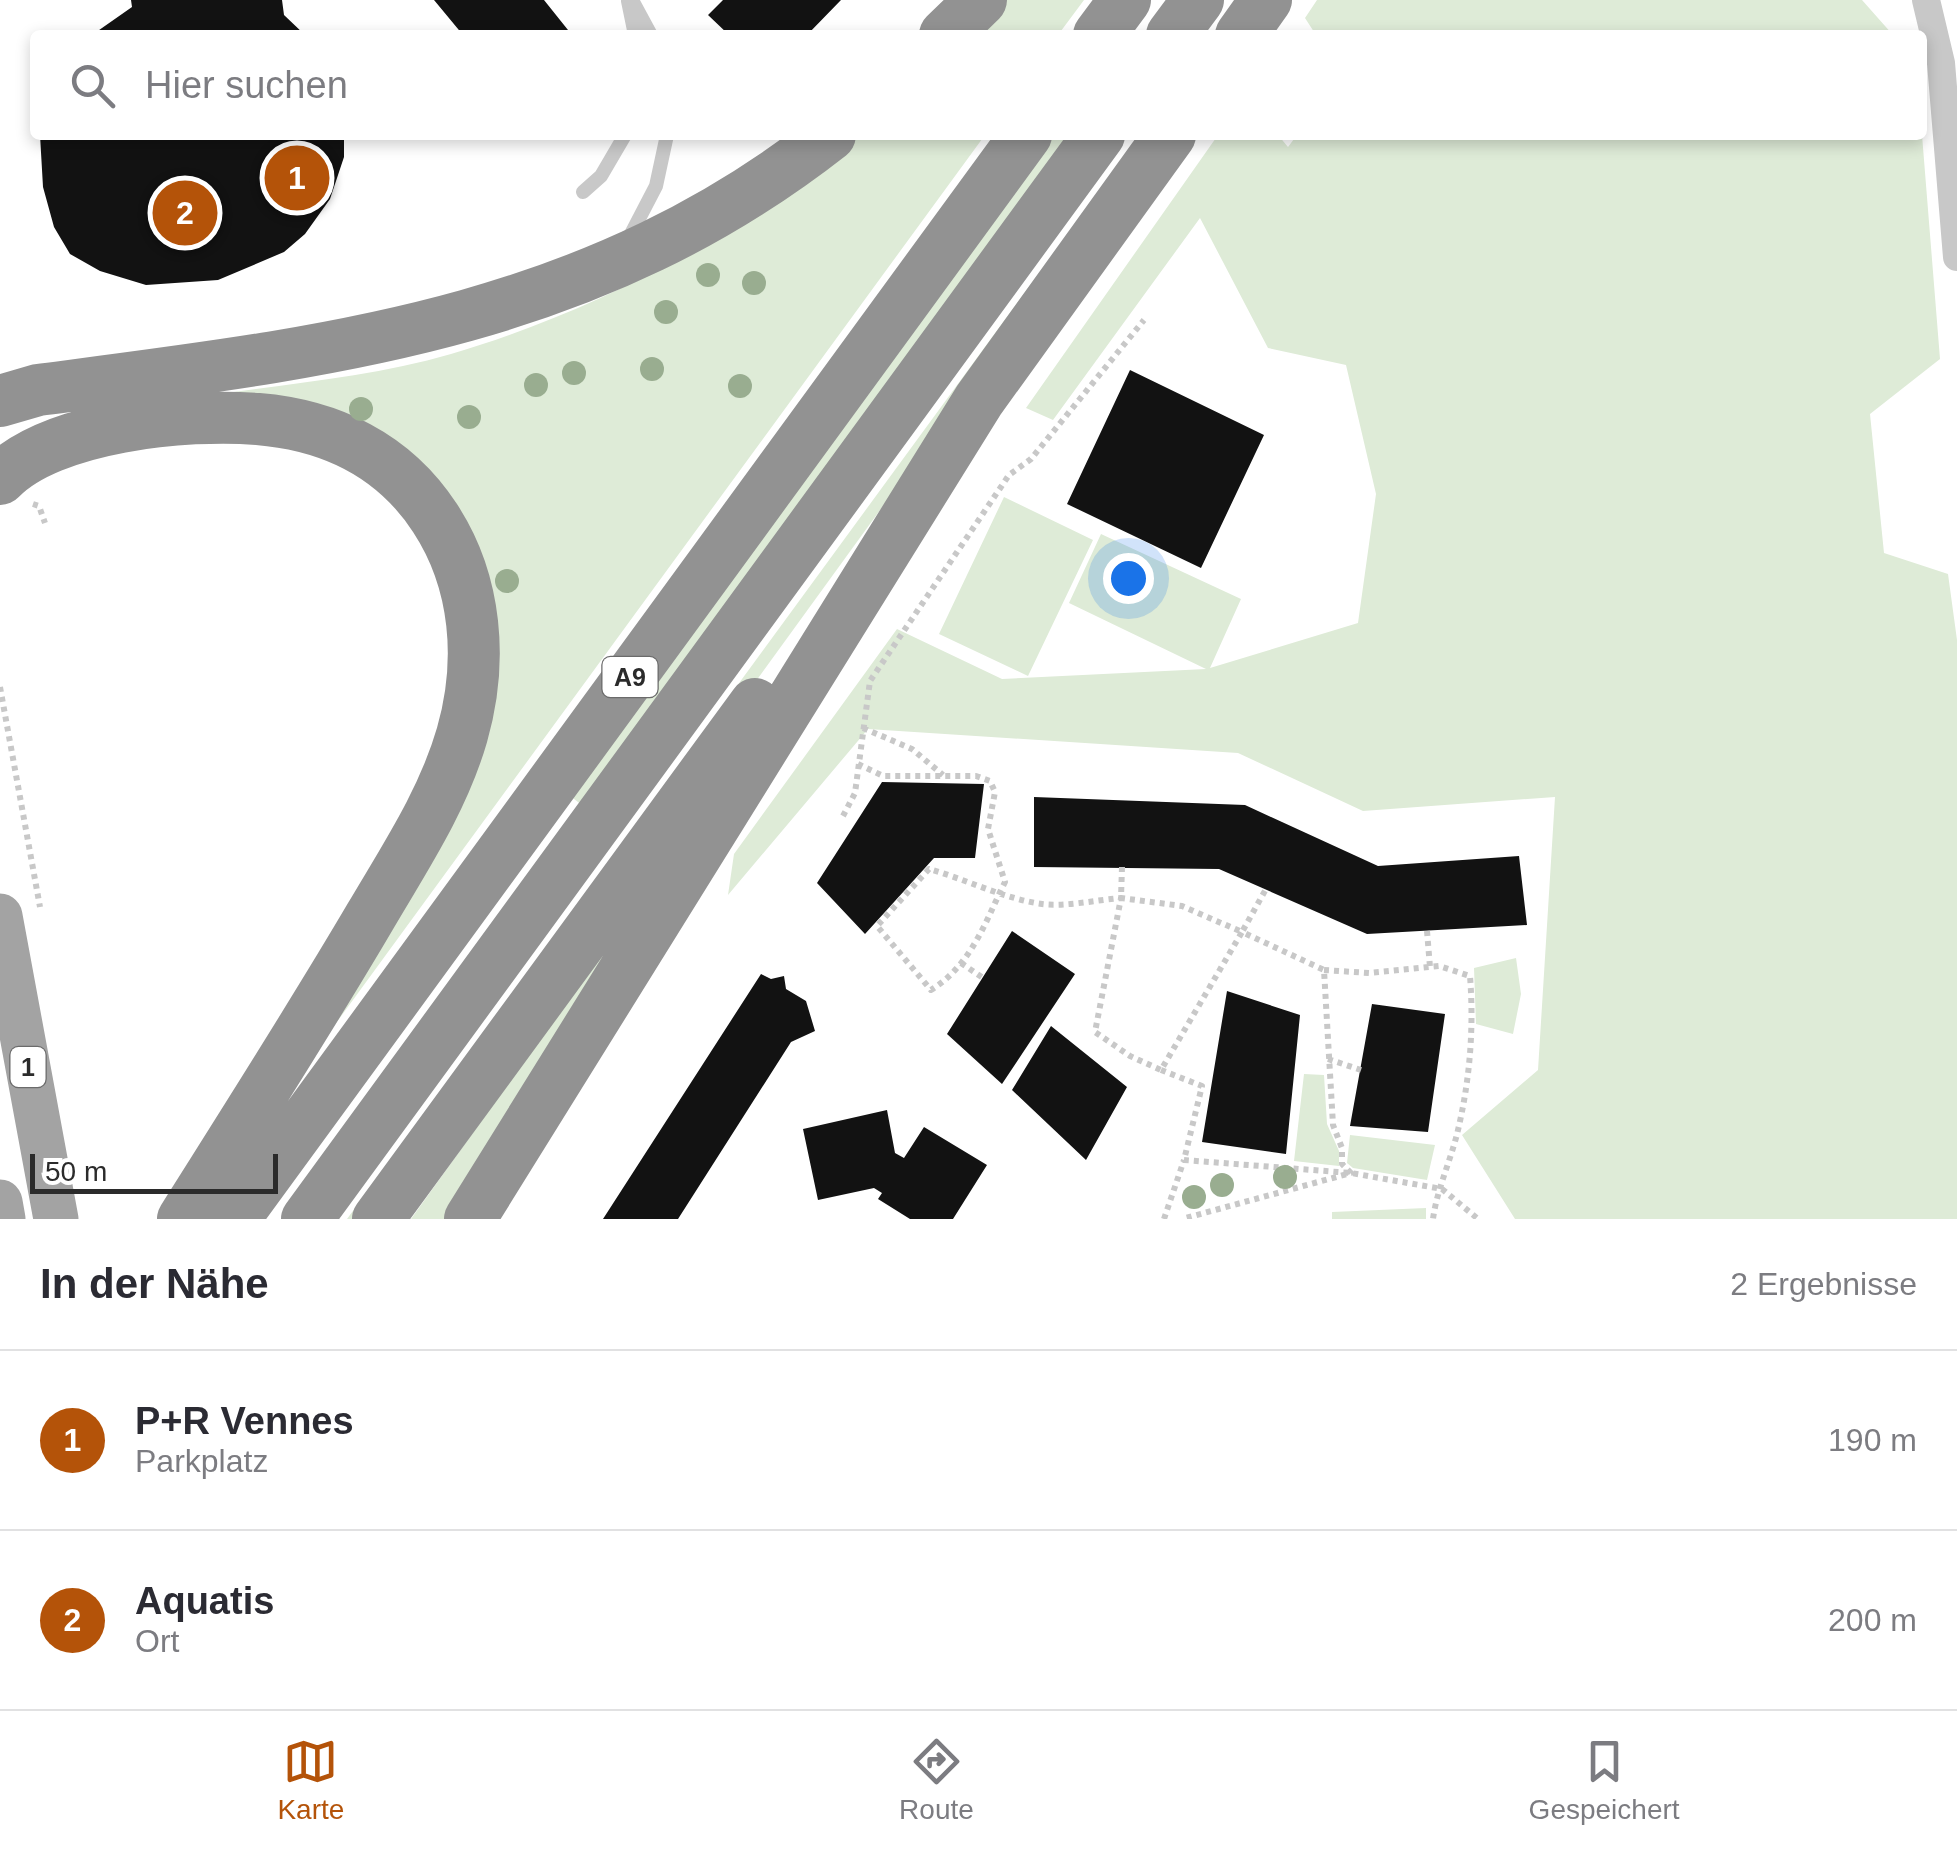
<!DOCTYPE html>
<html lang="de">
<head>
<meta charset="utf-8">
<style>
	body { margin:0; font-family:Helvetica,sans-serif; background:#f7f7f7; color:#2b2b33 }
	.scale { position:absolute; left:30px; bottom:25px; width:248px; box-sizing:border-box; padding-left:10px; border:5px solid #2b2b2b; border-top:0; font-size:28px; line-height:35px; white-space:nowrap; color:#2b2b2b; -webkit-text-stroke:8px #fff; paint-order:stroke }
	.you { position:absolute; left:1128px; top:578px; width:35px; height:35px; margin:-25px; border:8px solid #fff; border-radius:50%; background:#1a73e8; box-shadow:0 0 0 15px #1a73e833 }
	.badge { display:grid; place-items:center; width:65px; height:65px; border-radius:50%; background:#b45309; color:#fff; font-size:32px; font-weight:700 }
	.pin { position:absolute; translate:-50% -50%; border:5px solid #fff; box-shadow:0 2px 10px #0006 }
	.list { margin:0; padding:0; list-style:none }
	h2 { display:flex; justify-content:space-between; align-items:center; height:130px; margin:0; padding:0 40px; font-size:42px }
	h2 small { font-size:32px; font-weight:400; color:#7c7c81 }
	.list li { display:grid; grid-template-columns:65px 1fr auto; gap:30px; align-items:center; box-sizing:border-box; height:180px; padding:0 40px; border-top:2px solid #e1e1e2 }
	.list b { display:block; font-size:38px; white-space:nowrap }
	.list p { margin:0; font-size:32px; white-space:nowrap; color:#7c7c81 }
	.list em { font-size:32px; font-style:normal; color:#7c7c81 }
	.icon { flex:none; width:55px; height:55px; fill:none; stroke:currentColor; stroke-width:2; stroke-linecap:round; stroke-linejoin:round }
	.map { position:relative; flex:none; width:1957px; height:1219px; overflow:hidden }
	.search { position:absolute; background:#fff; box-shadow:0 5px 15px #0003; left:30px; right:30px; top:30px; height:110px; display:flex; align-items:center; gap:25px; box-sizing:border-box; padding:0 35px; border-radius:10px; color:#7c7c81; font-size:38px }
	.sheet { height:490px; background:#fff }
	nav { display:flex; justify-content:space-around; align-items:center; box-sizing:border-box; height:140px; border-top:2px solid #e1e1e2; background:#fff; font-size:28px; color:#7c7c81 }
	nav a { display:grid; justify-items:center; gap:5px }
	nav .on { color:#b45309 }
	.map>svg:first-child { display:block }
	.green { fill:#deebd7 }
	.building { fill:#121212 }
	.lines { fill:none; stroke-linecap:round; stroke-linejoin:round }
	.path { stroke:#c8c8c8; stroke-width:6; stroke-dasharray:5 5; stroke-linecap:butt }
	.service { stroke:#c8c8c8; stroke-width:14 }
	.minor { stroke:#c8c8c8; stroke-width:28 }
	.primary { stroke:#a3a3a3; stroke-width:45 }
	.motorway { stroke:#929292; stroke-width:52 }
	.tree { fill:#99ad90 }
	.labels { text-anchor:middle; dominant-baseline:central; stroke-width:10; stroke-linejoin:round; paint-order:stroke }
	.shield { fill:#fff; stroke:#6b6b6b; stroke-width:2.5 }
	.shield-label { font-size:25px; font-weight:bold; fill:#2b2b2b }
</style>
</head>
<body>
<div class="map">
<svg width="1957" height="1219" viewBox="0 0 1957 1219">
	<rect width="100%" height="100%" fill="#fff"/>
	<path class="green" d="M1001,0H1084L1058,35H967Z
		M1317,0H1862L1893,35H1316L1305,18Z
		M856,135H985L312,1056L462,769L453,516L204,396C286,384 372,377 451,354C596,311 742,235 856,135Z
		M1051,135H1077L583,806L569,795Z
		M1140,135H1152L366,1219H347Z
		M1218,135H1278L1288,147L1297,135H1922L1940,359L1870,414L1884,553L1948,574L1957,640V1219H1515L1462,1135L1538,1070L1555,797L1363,811L1238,753L868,729L728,895L734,854L897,629L1002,679L1206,669L1069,603L1101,534L1241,599L1210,668L1358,623L1376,494L1346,365L1268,348L1200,218L1053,420L1026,408Z
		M1004,497L1093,540L1028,676L939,634Z
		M698,819L457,1219H411Z
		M1516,958L1521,994L1513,1034L1476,1024L1474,968Z
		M1304,1074L1324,1075L1327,1124L1339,1151V1166L1294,1161Z
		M1350,1135L1435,1145L1427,1180L1353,1168L1347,1163Z
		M1426,1208V1219H1332V1212Z"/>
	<path class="building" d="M131,0H282L284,15L305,35H92L132,7Z
		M434,0H544L572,35H463Z
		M723,0H841L807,35H729L708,15Z
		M40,135H344V157L330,199L305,234L284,252L218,280L146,285L100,271L70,254L54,227L43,187Z
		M1130,370L1264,435L1201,568L1067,504Z
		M882,782L984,784L975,858H934L865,934L817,883Z
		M1034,797L1245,805L1378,866L1519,856L1527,925L1367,934L1219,869L1034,867Z
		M1012,931L1075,974L1002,1084L947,1034Z
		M761,974L771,979L784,976L786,989L806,1001L815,1031L791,1042L678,1219H603Z
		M1227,991L1300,1015L1286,1154L1202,1142Z
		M1372,1004L1445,1014L1428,1132L1350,1126Z
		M1051,1026L1127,1087L1086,1160L1012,1090Z
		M887,1110L895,1153L904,1158L924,1127L987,1165L953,1219H910L878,1199L882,1193L874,1188L818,1200L803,1129Z"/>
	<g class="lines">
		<path class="path" d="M33,504L39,506L45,523
			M0,687L40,907
			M863,728L912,749L943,775
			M858,764L883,776H976L990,781L995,792L988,829L1005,882L1001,890C983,929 968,967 931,990L877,926L929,869C965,879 1005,899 1042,904C1065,907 1096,900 1121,898L1095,1032L1130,1056L1161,1070L1242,932L1324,970L1333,1125L1342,1148V1164L1351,1173L1182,1219
			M843,816L855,793L870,681L1009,475L1031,459L1144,320
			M1122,867L1121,898L1182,906L1242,932L1266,889
			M1427,931L1430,967
			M961,963L983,978
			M1324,970L1369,973L1439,966L1470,976C1474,1028 1470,1079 1458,1130C1451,1160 1437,1189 1433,1219
			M1328,1059L1361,1070
			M1161,1070L1202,1086L1184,1160L1351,1173L1442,1189L1478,1219
			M1164,1219L1184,1160"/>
		<path class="service" d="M632,0L651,35
			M628,1L635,35
			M583,192L601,176L625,135
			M630,236L656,186L667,135"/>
		<path class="minor" d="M1926,0L1941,63L1957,257"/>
		<path class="primary" d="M0,916L56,1219
			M0,1202L3,1219"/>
		<path class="motorway" d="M945,35L981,0
			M1099,35L1125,0
			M1172,35L1198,0
			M1241,35L1266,0
			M0,401L38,390C330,352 589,324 830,135
			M0,479C51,426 186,413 258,419C330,425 394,455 435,518C477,582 483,662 462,735C443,801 404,859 370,917C310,1019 246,1119 183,1219
			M234,1219L1026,135
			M307,1219L1099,135
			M378,1219L755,704
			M470,1219L979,400L1170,135"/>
	</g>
	<g class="tree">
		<circle cx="708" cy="275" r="12"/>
		<circle cx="754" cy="283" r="12"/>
		<circle cx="666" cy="312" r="12"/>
		<circle cx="652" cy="369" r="12"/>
		<circle cx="574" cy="373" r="12"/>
		<circle cx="536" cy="385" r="12"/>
		<circle cx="740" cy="386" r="12"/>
		<circle cx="361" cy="409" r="12"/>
		<circle cx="469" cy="417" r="12"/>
		<circle cx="507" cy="581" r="12"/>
		<circle cx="1285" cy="1177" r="12"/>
		<circle cx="1222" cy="1185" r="12"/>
		<circle cx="1194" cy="1197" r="12"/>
	</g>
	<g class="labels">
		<g class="shield">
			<rect x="602.5" y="657" width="55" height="40" rx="8"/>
			<rect x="10.5" y="1047" width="35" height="40" rx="8"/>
		</g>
		<g class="shield-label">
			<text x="630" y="677">A9</text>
			<text x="28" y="1067">1</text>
		</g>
	</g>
</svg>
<div class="scale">50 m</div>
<div class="you"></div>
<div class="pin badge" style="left:297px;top:178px">1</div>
<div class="pin badge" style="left:185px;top:213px">2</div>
<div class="search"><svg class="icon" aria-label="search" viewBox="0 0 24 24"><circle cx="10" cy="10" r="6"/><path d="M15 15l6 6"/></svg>Hier suchen</div>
</div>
<section class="sheet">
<h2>In der Nähe<small>2 Ergebnisse</small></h2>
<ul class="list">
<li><span class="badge">1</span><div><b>P+R Vennes</b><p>Parkplatz</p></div><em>190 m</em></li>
<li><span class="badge">2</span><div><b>Aquatis</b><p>Ort</p></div><em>200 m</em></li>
</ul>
</section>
<nav>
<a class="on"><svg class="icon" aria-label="map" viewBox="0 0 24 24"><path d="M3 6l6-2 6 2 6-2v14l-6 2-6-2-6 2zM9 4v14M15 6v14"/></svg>Karte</a>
<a><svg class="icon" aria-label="directions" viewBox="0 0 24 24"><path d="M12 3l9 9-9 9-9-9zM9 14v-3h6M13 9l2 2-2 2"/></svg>Route</a>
<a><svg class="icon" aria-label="saved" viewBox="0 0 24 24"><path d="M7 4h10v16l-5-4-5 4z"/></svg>Gespeichert</a>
</nav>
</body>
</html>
